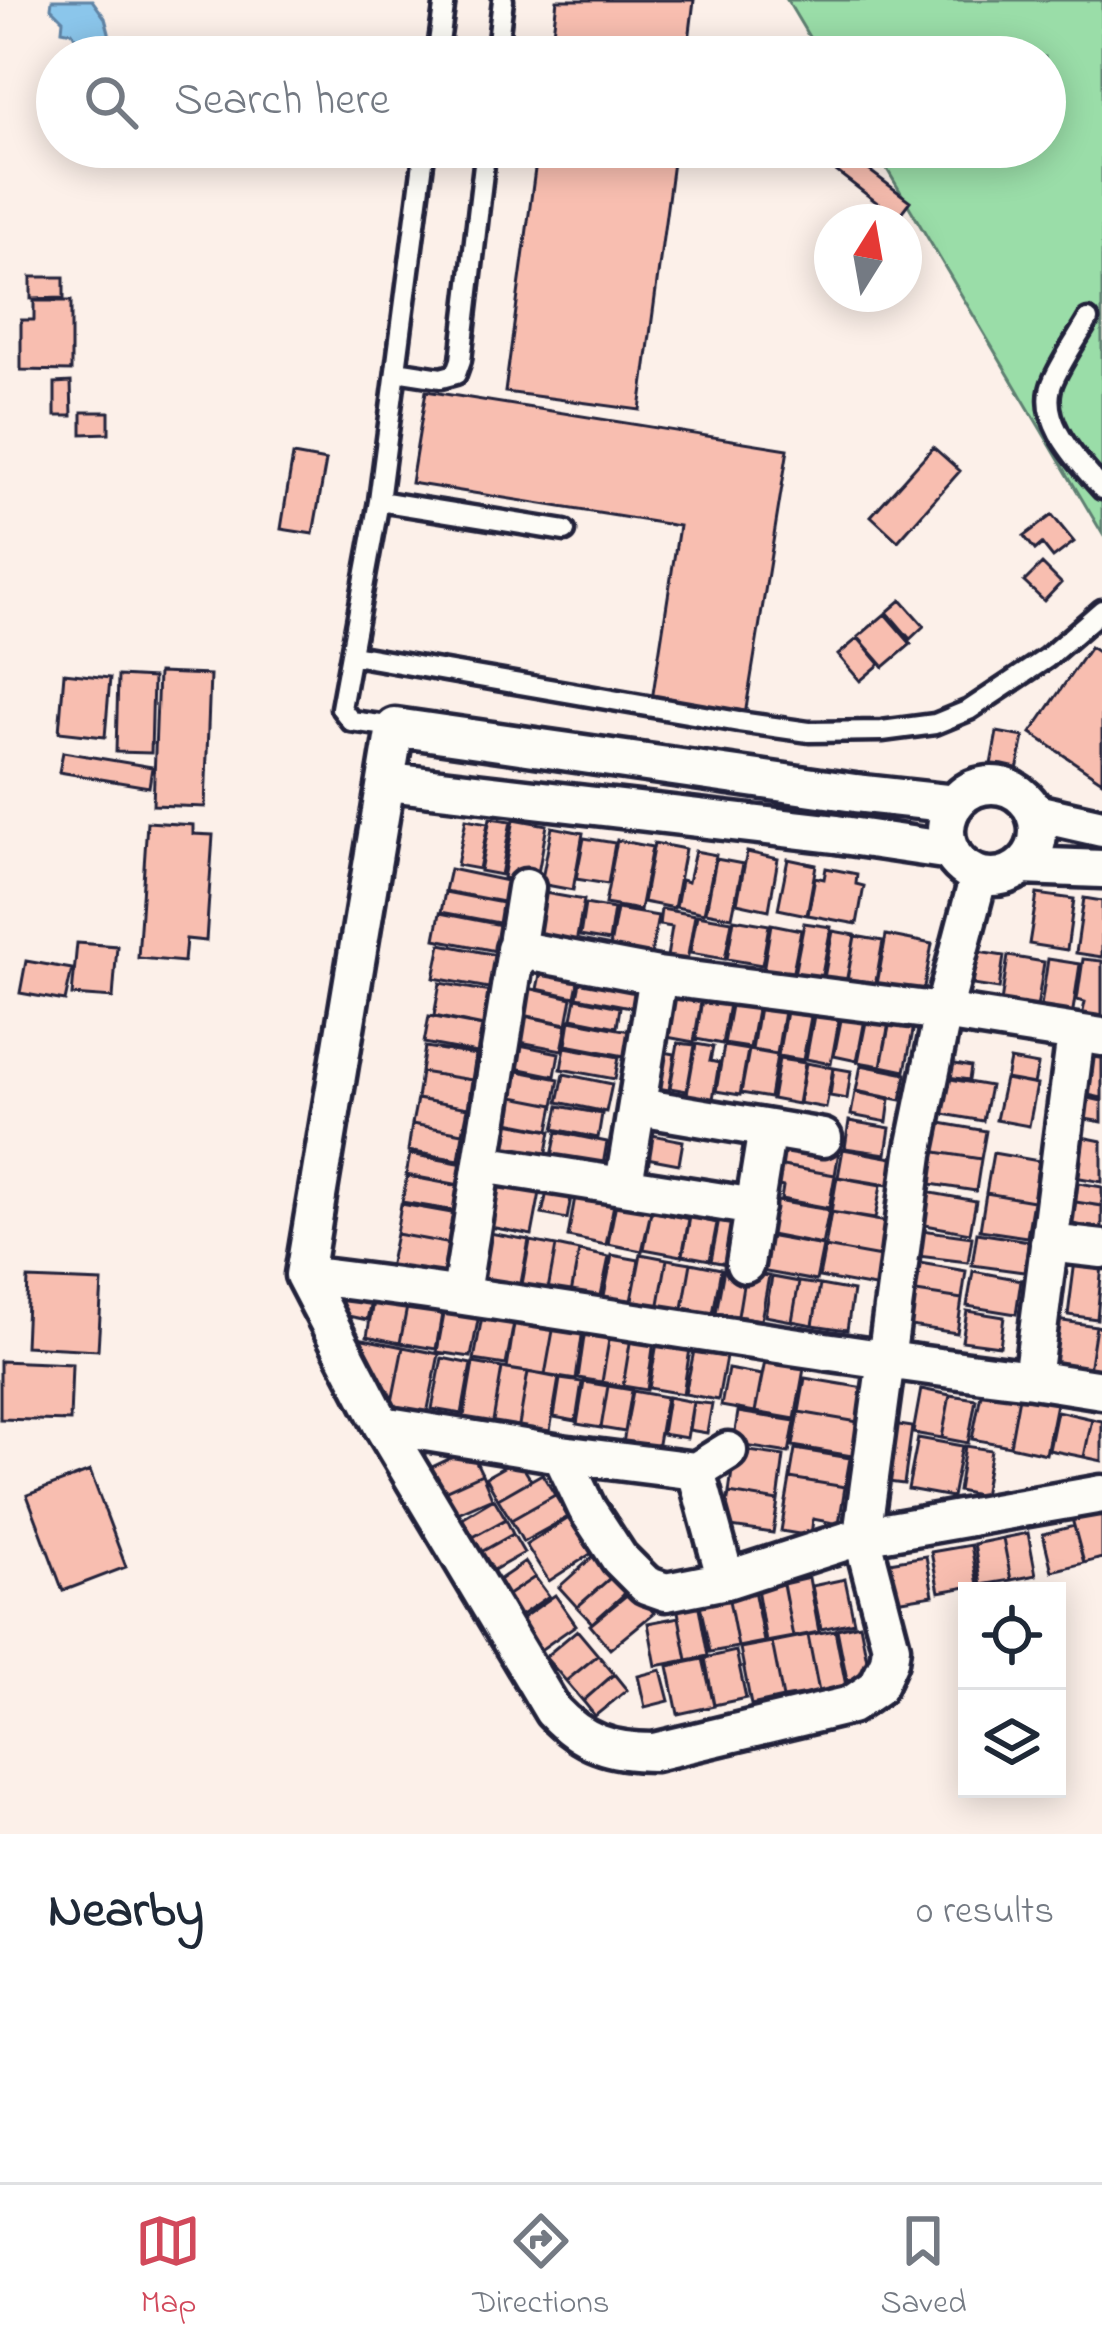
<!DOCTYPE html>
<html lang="en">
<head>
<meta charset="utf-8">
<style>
	body { margin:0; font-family:"Indie Flower",sans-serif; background:#f6f6f7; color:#1f2937 }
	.controls { position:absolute; right:36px; bottom:36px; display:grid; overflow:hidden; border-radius:0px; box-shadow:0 6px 30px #0003 }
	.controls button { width:108px; height:108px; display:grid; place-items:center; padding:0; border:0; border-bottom:3px solid #e0e1e3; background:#fff; color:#1f2937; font:60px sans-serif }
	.compass { position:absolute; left:814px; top:204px; width:108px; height:108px; border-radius:50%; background:#fff; box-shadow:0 6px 30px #0003; rotate:11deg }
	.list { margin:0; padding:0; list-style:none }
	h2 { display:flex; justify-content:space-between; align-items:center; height:156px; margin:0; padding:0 48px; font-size:51px }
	h2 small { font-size:39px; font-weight:400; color:#747a83 }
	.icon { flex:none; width:66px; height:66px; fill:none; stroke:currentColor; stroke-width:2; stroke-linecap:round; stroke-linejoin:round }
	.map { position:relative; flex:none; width:1102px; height:1834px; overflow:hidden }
	.search { position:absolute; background:#fff; box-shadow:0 6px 30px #0003; left:36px; right:36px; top:36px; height:132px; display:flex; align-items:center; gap:30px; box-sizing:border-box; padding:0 42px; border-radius:66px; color:#747a83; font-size:45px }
	.sheet { height:348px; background:#fff }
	nav { display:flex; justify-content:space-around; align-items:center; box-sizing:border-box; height:168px; border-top:3px solid #e0e1e3; background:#fff; font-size:33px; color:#747a83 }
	nav a { display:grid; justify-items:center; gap:6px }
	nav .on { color:#d1495b }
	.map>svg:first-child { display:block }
	.green { fill:#9adda8; stroke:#5e8072; stroke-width:3 }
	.water { fill:#8bc6eb; stroke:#6184a5; stroke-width:3 }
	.building { fill:#f8beb0; stroke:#22223b; stroke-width:3 }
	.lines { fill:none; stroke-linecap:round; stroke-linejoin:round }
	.lane-casing { stroke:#22223b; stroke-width:27 }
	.street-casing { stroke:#22223b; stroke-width:45 }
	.lane { stroke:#fdfcf7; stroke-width:18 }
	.street { stroke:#fdfcf7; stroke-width:36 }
</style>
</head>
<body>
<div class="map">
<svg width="1102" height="1834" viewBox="0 0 1102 1834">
	<rect width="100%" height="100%" fill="#fcf0e9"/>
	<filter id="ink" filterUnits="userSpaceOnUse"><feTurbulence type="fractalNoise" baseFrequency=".00833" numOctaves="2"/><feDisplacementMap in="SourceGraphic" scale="24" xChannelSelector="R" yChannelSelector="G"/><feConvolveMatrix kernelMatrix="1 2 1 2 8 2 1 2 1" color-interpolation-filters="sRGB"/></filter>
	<g filter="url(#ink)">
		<path class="green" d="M787,0H1102V533L874,147H1045V57H821Z"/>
		<path class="water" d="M52,0H92L105,18L111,40L99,48L79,44L72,32L62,30L63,20L51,8Z"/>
		<path class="building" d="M557,0H694L687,57H550Z
			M538,147H675L640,410L505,392Z
			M845,152L910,201L897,218L832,168Z
			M31,277H64V298L31,299Z
			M34,301H71V371L21,370V320H34Z
			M71,382L72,416H55V383Z
			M426,391L788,449L745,715L652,700L679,526L411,483Z
			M82,412H109V433L82,434Z
			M933,447L960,471L898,541L871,516Z
			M293,455L326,461L313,534L281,529Z
			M1052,515L1074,542L1053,558L1042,544L1035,550L1024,536Z
			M1042,564L1061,583L1044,601L1024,582Z
			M901,600L924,626L910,639L887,612Z
			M885,614L911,644L884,667L858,637Z
			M858,638L880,664L860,681L838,655Z
			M1090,647L1102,655V781L1031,733Z
			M64,673L110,678L105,737L59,732Z
			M158,673L210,675L205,807L153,805Z
			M118,676L153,678L151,753L116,752Z
			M997,732L1024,737L1016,775L990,770Z
			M63,752L152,767L149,787L59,772Z
			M490,818L511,821L501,875L480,871Z
			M466,819L488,823L479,869L457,865Z
			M514,819L547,825L536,884L503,878Z
			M147,822L193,825V834L213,835L206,941L186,939L184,962L138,958Z
			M552,827L583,833L573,890L541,884Z
			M584,838L615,843L608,884L576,879Z
			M617,840L652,847L640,910L605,904Z
			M654,843L685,849L674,908L643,902Z
			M695,851L716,855L704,913L676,907L681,880L688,882Z
			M747,852L778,859L769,910L737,903Z
			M716,859L743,864L732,917L706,912Z
			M788,859L816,865L807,915L778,909Z
			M826,868L857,874L856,884L864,886L857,924L808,915L815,877L824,879Z
			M450,869L507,881L503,902L445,891Z
			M445,892L508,904L504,924L441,912Z
			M539,892L584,900L575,948L531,941Z
			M1037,894L1074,899L1067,950L1029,944Z
			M1084,898L1102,901V957L1076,953Z
			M585,904L614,909L609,941L580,936Z
			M617,909L658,916L650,960L609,952Z
			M661,909L695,915L687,961L667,957L672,927L659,925Z
			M440,913L501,925L496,951L435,939Z
			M697,915L732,921L725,959L690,953Z
			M734,919L769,925L762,965L727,959Z
			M804,923L831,927L820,985L793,980Z
			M771,924L801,930L792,976L763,971Z
			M833,931L855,935L845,988L823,983Z
			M886,935L932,944L922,998L876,990Z
			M855,936L883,941L874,992L846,986Z
			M77,943L117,946L113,998L72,995Z
			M441,944L501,956L494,989L434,978Z
			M978,952L1004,956L999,989L973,985Z
			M1008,956L1044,962L1036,1015L1000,1009Z
			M1048,959L1080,964L1072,1017L1040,1013Z
			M1083,959L1102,961V1019L1081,1021L1085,1002L1077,1000Z
			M26,961L72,969L65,1001L20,993Z
			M541,970L579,977L575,997L537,989Z
			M581,977L640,988L636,1008L577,997Z
			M440,983L491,992L484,1026L434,1016Z
			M528,988L572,998L567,1024L523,1015Z
			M663,989L702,996L694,1042L656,1035Z
			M576,998L620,1007L617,1027L572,1018Z
			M702,999L729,1004L722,1044L696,1039Z
			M732,1000L758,1005L750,1048L724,1044Z
			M760,1001L785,1005L777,1054L752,1050Z
			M787,1006L812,1011L803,1060L778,1056Z
			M815,1010L840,1015L831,1064L806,1059Z
			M868,1012L890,1017L881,1066L858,1062Z
			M520,1015L567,1025L562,1050L515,1041Z
			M842,1015L865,1019L857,1061L834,1056Z
			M429,1016L482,1026L477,1053L424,1043Z
			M891,1017L915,1021L905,1071L881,1066Z
			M570,1020L635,1032L630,1057L566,1045Z
			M1084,1042L1102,1046V1098L1088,1095L1090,1086L1076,1083Z
			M510,1043L559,1053L555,1076L506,1066Z
			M678,1043L695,1045L687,1091L670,1088Z
			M696,1044L713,1047L710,1061L719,1063L712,1105L686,1100Z
			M724,1046L748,1050L740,1095L716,1091Z
			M425,1047L476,1055L472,1080L421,1072Z
			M565,1047L619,1057L615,1079L561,1069Z
			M749,1050L777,1055L770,1098L741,1093Z
			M658,1051L675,1054L669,1090L652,1087Z
			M779,1059L805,1063L798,1104L772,1099Z
			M1010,1060L1038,1065L1034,1084L1006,1079Z
			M806,1063L833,1068L826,1108L799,1103Z
			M950,1063L971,1067L969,1080L948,1077Z
			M861,1065L906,1074L901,1100L856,1091Z
			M834,1068L851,1071L847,1099L830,1096Z
			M513,1070L559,1079L554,1105L508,1096Z
			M421,1072L472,1080L468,1108L417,1099Z
			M564,1074L612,1084L606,1112L558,1102Z
			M945,1078L990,1086L983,1121L938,1113Z
			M1005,1079L1037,1085L1029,1126L996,1120Z
			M855,1092L890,1099L887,1122L851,1115Z
			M508,1096L554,1105L549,1130L503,1121Z
			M1084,1097L1102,1101V1122L1080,1118Z
			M417,1099L468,1108L463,1133L412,1124Z
			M559,1106L602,1114L598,1138L554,1129Z
			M849,1121L890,1128L886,1154L845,1148Z
			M502,1122L551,1131L546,1157L498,1147Z
			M935,1122L986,1131L981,1159L930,1151Z
			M412,1124L463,1133L459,1160L408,1151Z
			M557,1132L607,1142L603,1165L552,1156Z
			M652,1135L683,1141L679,1164L647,1158Z
			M782,1135L840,1145L835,1175L777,1165Z
			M1082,1137L1102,1141V1182L1075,1177Z
			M843,1149L898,1159L894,1186L838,1177Z
			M930,1151L981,1159L976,1191L924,1183Z
			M993,1153L1039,1161L1033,1201L986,1193Z
			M410,1154L464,1164L460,1185L406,1175Z
			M777,1165L835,1175L829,1208L781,1199L783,1187L774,1185Z
			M495,1174L542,1182L532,1235L485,1226Z
			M407,1176L460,1186L455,1211L402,1202Z
			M837,1177L881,1185L875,1219L831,1212Z
			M1073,1182L1102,1187V1206L1069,1201Z
			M547,1192L571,1197L567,1219L542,1214Z
			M926,1192L976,1201L970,1233L920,1224Z
			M986,1193L1033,1201L1027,1237L980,1230Z
			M575,1197L614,1204L606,1245L568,1237Z
			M771,1200L829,1210L822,1245L765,1234Z
			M1069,1201L1102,1206V1229L1066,1223Z
			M616,1203L651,1211L642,1251L608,1244Z
			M401,1204L463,1215L457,1245L396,1234Z
			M651,1211L689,1219L682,1256L644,1249Z
			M831,1212L892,1223L886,1258L825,1247Z
			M690,1217L717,1223L710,1260L683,1255Z
			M719,1220L743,1226L736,1266L711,1261Z
			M921,1230L972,1237L968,1262L918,1256Z
			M484,1232L529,1240L519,1294L473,1285Z
			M977,1233L1029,1241L1024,1272L972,1265Z
			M396,1234L457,1245L451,1279L389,1268Z
			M756,1234L823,1246L816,1281L750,1269Z
			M530,1241L556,1246L547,1295L521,1290Z
			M556,1246L579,1251L570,1299L547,1295Z
			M825,1247L886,1258L880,1288L819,1277Z
			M579,1251L609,1257L599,1305L570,1299Z
			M641,1254L667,1259L657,1315L630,1310Z
			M612,1255L639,1260L629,1311L602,1306Z
			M667,1259L691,1263L681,1319L657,1315Z
			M1075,1261L1102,1265L1097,1319L1068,1315Z
			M914,1262L966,1271L962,1299L910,1291Z
			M691,1263L721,1269L711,1325L681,1319Z
			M724,1269L745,1273L738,1316L716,1313Z
			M973,1271L1021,1280L1016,1314L967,1306Z
			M745,1273L769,1276L761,1320L738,1316Z
			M772,1277L799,1282L792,1321L765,1316Z
			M28,1279L102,1282L98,1350L25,1346Z
			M799,1282L820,1285L813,1325L792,1321Z
			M820,1285L853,1291L847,1330L813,1325Z
			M339,1289L372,1295L367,1320L334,1313Z
			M910,1291L962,1299L957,1333L904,1325Z
			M374,1296L408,1302L400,1343L367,1336Z
			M408,1302L443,1308L436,1349L400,1343Z
			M445,1309L479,1315L471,1357L437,1352Z
			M483,1311L515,1317L506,1365L474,1360Z
			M967,1311L1004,1317L1000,1346L962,1341Z
			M515,1318L554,1325L545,1375L507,1369Z
			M1050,1319L1096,1326L1088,1377L1042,1369Z
			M554,1325L583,1329L576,1380L545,1375Z
			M1096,1326L1102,1327V1379L1088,1377Z
			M585,1330L610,1334L602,1382L578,1378Z
			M610,1334L631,1337L623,1386L602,1382Z
			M353,1337L403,1347L391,1407Z
			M631,1337L654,1341L647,1390L623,1386Z
			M657,1343L690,1349L683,1394L649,1388Z
			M403,1347L439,1354L427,1414L391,1407Z
			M694,1351L726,1357L718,1400L685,1394Z
			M766,1356L805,1363L795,1419L755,1412Z
			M442,1358L471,1364L462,1414L432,1409Z
			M0,1361L72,1364L70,1421L0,1419Z
			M473,1363L502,1368L492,1427L463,1422Z
			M502,1368L528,1372L518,1431L492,1427Z
			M728,1369L762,1375L755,1412L721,1406Z
			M528,1372L559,1378L549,1437L518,1431Z
			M805,1378L870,1389L864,1423L799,1412Z
			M560,1379L582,1382L576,1421L554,1417Z
			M584,1382L608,1386L601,1428L577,1424Z
			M983,1384L1020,1391L1010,1446L972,1439Z
			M608,1386L632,1390L625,1432L601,1428Z
			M921,1389L950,1395L942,1438L913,1433Z
			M633,1391L666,1397L656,1455L622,1448Z
			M1020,1391L1057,1398L1046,1454L1010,1446Z
			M950,1395L976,1399L968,1443L942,1438Z
			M668,1397L693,1402L687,1438L662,1434Z
			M693,1402L712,1404L707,1433L689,1430Z
			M1057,1411L1092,1419L1084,1457L1049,1450Z
			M738,1412L795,1421L789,1453L733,1444Z
			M799,1412L864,1423L858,1457L793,1446Z
			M1092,1419L1102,1421V1461L1084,1457Z
			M880,1422L912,1427L904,1484L872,1480Z
			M918,1438L962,1446L952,1497L908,1489Z
			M965,1446L991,1450L983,1496L958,1491Z
			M470,1449L482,1474L440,1493L428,1469Z
			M735,1449L784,1456L778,1501L729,1493Z
			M795,1449L850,1458L845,1487L790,1478Z
			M518,1459L531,1480L498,1499L486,1477Z
			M90,1471L126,1567L63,1591L27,1495Z
			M482,1474L492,1498L451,1516L440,1493Z
			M542,1474L555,1495L511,1520L498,1499Z
			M790,1478L845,1487L839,1524L813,1519L811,1536L781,1531Z
			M729,1493L778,1501L773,1533L724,1526Z
			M555,1495L568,1517L523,1542L511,1520Z
			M494,1499L506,1519L473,1537L462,1518Z
			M1102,1507V1558L1084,1563L1071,1515Z
			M572,1516L595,1551L549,1581L526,1545Z
			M506,1519L513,1534L481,1552L473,1537Z
			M1074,1526L1084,1563L1052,1571L1043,1534Z
			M1028,1533L1036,1575L1011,1580L1003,1538Z
			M513,1534L524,1553L492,1571L481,1552Z
			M1003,1538L1011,1580L981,1585L974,1544Z
			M971,1545L978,1585L939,1592L931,1552Z
			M598,1552L617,1572L577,1607L559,1587Z
			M926,1556L933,1595L896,1601L889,1562Z
			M525,1562L535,1577L502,1599L493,1584Z
			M617,1572L631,1588L592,1623L577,1607Z
			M535,1577L549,1596L517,1618L502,1599Z
			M809,1578L819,1632L793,1637L783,1584Z
			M845,1579L854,1622L821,1629L812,1586Z
			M783,1584L793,1637L766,1642L757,1588Z
			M634,1589L654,1613L610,1649L590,1625Z
			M754,1590L764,1642L738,1647L728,1595Z
			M555,1595L576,1625L539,1651L518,1621Z
			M728,1595L738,1647L710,1652L699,1600Z
			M698,1602L708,1656L687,1660L677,1606Z
			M679,1617L687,1660L656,1666L648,1623Z
			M860,1624L870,1676L847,1680L837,1629Z
			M577,1630L598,1655L566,1681L545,1657Z
			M835,1630L846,1686L819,1692L808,1635Z
			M808,1635L819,1692L783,1698L772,1642Z
			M772,1642L783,1698L751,1705L740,1648Z
			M736,1651L746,1698L714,1705L705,1658Z
			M598,1655L614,1674L583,1701L566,1681Z
			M703,1659L714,1706L678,1714L668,1666Z
			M661,1670L669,1701L645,1707L638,1676Z
			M614,1674L627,1690L595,1716L583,1701Z"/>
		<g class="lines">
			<defs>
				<path id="lane" d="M437,57L445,0
					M496,57L503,0
					M1088,320C1077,339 1063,359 1054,379C1035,419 1078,461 1102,489
					M396,371L441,378L456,374L461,360L486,147
					M379,501L565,531
					M353,655L739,722L809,732L882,731L935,724L969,710L1047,658L1102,610
					M395,727L351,721L341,708L379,501L425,147"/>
				<path id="street" d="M389,782L836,834L951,851
					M946 831a46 46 0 1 1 92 0a46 46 0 1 1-92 0Z
					M955,804L855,793L395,727L304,1275L382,1425L553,1711C583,1743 611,1752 654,1752L851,1705L877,1687L889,1661L891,1647L862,1536L914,1154L943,1012L979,875
					M1036,813L1102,828
					M1022,866L1102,869
					M515,949L658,976L943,1012L1102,1037
					M639,1107L823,1138
					M482,1164L755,1207
					M624,1184L658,976
					M1049,1243L1102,1249
					M745,1264L767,1129
					M304,1275C548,1304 788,1350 1032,1379L1076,1034
					M461,1293L526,888
					M1032,1379L1102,1390
					M382,1425L561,1454L696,1471
					M561,1454L587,1509L619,1558L646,1585L666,1592L726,1580L862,1536L1102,1494
					M726,1580L696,1471L728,1451"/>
			</defs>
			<use href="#lane" class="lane-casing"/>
			<use href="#street" class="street-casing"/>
			<use href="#lane" class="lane"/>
			<use href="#street" class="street"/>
		</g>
	</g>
</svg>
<div class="controls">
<button><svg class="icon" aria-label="locate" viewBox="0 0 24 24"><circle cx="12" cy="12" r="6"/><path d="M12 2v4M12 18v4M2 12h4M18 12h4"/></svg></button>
<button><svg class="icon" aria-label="layers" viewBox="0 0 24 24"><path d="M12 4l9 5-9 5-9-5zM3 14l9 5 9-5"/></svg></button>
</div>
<svg class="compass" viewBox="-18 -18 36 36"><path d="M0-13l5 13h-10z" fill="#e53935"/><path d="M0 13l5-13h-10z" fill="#747a83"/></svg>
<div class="search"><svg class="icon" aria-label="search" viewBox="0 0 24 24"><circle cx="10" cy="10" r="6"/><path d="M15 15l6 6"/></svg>Search here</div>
</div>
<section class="sheet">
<h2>Nearby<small>0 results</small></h2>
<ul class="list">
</ul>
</section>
<nav>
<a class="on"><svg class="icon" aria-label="map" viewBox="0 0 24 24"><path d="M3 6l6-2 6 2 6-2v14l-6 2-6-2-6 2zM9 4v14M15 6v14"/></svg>Map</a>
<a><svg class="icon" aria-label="directions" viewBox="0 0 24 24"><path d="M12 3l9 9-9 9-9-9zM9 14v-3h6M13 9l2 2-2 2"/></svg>Directions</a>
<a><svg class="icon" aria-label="saved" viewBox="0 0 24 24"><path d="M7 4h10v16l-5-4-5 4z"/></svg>Saved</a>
</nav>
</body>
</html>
